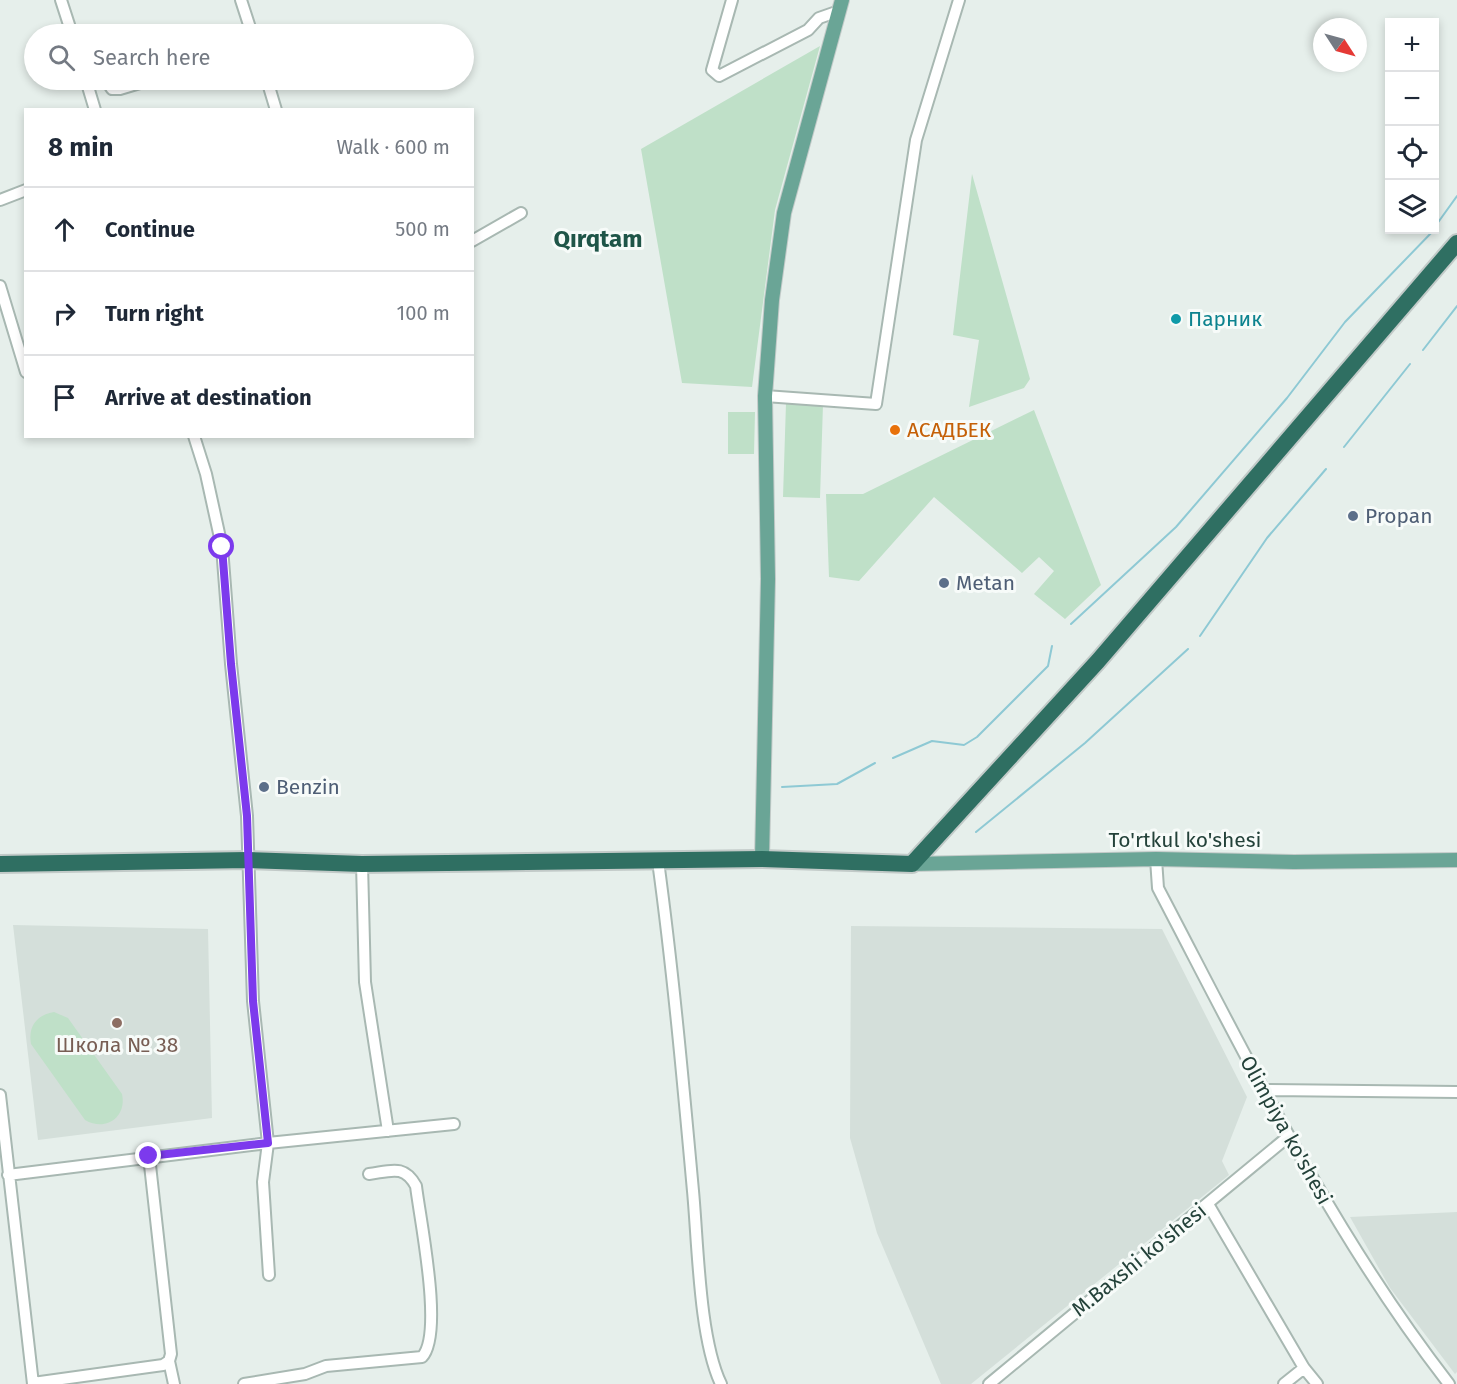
<!DOCTYPE html>
<html lang="en">
<head>
<meta charset="utf-8">
<style>
	body { margin:0; font-family:"Fira Sans",sans-serif; background:#f2f2f3; color:#1f2937 }
	.controls { position:absolute; right:18px; top:18px; display:grid; overflow:hidden; border-radius:0px; box-shadow:0 3px 9px #0003 }
	.controls button { width:54px; height:54px; display:grid; place-items:center; padding:0; border:0; border-bottom:2px solid #e0e1e3; background:#fff; color:#1f2937; font:30px sans-serif }
	.compass { position:absolute; left:1313px; top:18px; width:54px; height:54px; border-radius:50%; background:#fff; box-shadow:0 3px 9px #0003; rotate:126deg }
	.stop { position:absolute; width:18px; height:18px; margin:-14px; border:4px solid #7c3aed; border-radius:50%; background:#fff }
	.stop.end { background:#7c3aed; border-color:#fff; box-shadow:0 2px 6px #0008 }
	.list { margin:0; padding:0; list-style:none }
	h2 { display:flex; justify-content:space-between; align-items:center; height:78px; margin:0; padding:0 24px; font-size:26px }
	h2 small { font-size:20px; font-weight:400; color:#747a83 }
	.list li { display:grid; grid-template-columns:39px 1fr auto; gap:18px; align-items:center; box-sizing:border-box; height:84px; padding:0 24px; border-top:2px solid #e0e1e3 }
	.list b { display:block; font-size:22px; white-space:nowrap }
	.list em { font-size:20px; font-style:normal; color:#747a83 }
	.icon { flex:none; width:33px; height:33px; fill:none; stroke:currentColor; stroke-width:2; stroke-linecap:round; stroke-linejoin:round }
	.map { position:relative; flex:none; width:1457px; height:1384px; overflow:hidden }
	.search { position:absolute; background:#fff; box-shadow:0 3px 9px #0003; left:24px; top:24px; width:450px; height:66px; display:flex; align-items:center; gap:15px; box-sizing:border-box; padding:0 21px; border-radius:33px; color:#747a83; font-size:22px }
	.panel { position:absolute; background:#fff; box-shadow:0 3px 9px #0003; left:24px; top:108px; width:450px; height:330px; border-radius:0px }
	.map>svg:first-child { display:block }
	.built { fill:#d4dfda }
	.green { fill:#bfe0c8 }
	.lines { fill:none; stroke-linecap:round; stroke-linejoin:round }
	.stream { stroke:#8ec9d4; stroke-width:2 }
	.minor-casing { stroke:#a8b8b2; stroke-width:14 }
	.major-casing { stroke:#c2cac8; stroke-width:16 }
	.highway-casing { stroke:#c2cac8; stroke-width:20 }
	.minor { stroke:#fff; stroke-width:10 }
	.major { stroke:#6aa596; stroke-width:14 }
	.highway { stroke:#2f6f62; stroke-width:16 }
	.route { stroke:#7c3aed; stroke-width:8 }
	.culture-dot { fill:#0f9aa8; stroke:#f7fbf9; stroke-width:2 }
	.food-dot { fill:#e8710a; stroke:#f7fbf9; stroke-width:2 }
	.service-dot { fill:#5c6f8a; stroke:#f7fbf9; stroke-width:2 }
	.education-dot { fill:#8d6e63; stroke:#f7fbf9; stroke-width:2 }
	.labels { text-anchor:middle; dominant-baseline:central; stroke-width:6; stroke-linejoin:round; paint-order:stroke }
	.culture-label { font-size:21px; fill:#0d838f; stroke:#f7fbf9; text-anchor:start }
	.food-label { font-size:21px; fill:#c56008; stroke:#f7fbf9; text-anchor:start }
	.service-label { font-size:21px; fill:#4e5e75; stroke:#f7fbf9; text-anchor:start }
	.street-label { font-size:21px; fill:#24423a; stroke:#f7fbf9 }
	.education-label { font-size:21px; fill:#785e54; stroke:#f7fbf9 }
	.quarter-label { font-size:24px; font-weight:bold; fill:#1f5548; stroke:#f7fbf9 }
</style>
</head>
<body>
<div class="map">
<svg width="1457" height="1384" viewBox="0 0 1457 1384">
	<rect width="100%" height="100%" fill="#e6efeb"/>
	<path class="built" d="M13,925L208,929L212,1118L38,1140Z
		M851,926L1162,929L1247,1097L1222,1161L1229,1175L971,1384H941L877,1233L850,1138Z
		M1457,1212V1372L1455,1374L1390,1288L1350,1217Z"/>
	<path class="green" d="M820,46L775,210L752,387L682,383L641,149Z
		M972,174L1030,379L1024,388L969,407L979,340L953,335Z
		M786,403L823,404L820,498L783,497Z
		M1034,410L1101,585L1065,619L1034,594L1054,571L1039,557L1022,573L934,497L859,581L829,577L826,494H863Z
		M728,412H755L754,454H728Z
		M54,1012L68,1018L122,1094C127,1117 106,1132 85,1120L31,1044C28,1027 36,1015 54,1012Z"/>
	<g class="lines">
		<path class="stream" d="M1434,228L1457,196
			M1423,350L1457,306
			M1344,447L1410,364
			M1071,624L1176,527L1287,398L1345,322L1434,230
			M1200,636L1267,538L1326,469
			M893,758L932,741L964,745L977,737L1048,666L1052,646
			M782,787L837,784L875,763
			M976,832L1085,743L1188,649"/>
		<defs>
			<path id="minor" d="M61,0L72,34
				M241,0L252,34
				M732,0L712,70L719,76L808,30L819,18L839,11
				M86,80L95,110
				M106,80L112,89H120L150,80
				M267,80L276,110
				M0,200L26,190
				M472,241L521,213
				M0,286L26,372
				M765,396L876,404L916,140L959,0
				M194,436L206,474L222,547L231,664L247,816L253,1001L268,1143L263,1182L269,1275
				M1156,859L1158,888C1247,1058 1331,1232 1449,1384
				M658,861C673,971 683,1081 693,1191C698,1244 699,1338 721,1384
				M362,864L365,982L388,1131
				M1263,1090L1457,1092
				M0,1095L33,1384
				M8,1175L268,1143L454,1124
				M1208,1204L1304,1368L1317,1384
				M169,1361L174,1384
				M33,1383L163,1365L169,1361L171,1354L149,1156
				M244,1384L305,1374L326,1366L422,1357C444,1334 420,1220 416,1186C404,1164 391,1171 369,1174
				M989,1384L1289,1136
				M1284,1384L1304,1368"/>
			<path id="major" d="M762,859L768,579L765,396L772,300L784,213L842,0
				M912,864L1156,859L1294,862L1457,860"/>
			<path id="highway" d="M0,864L248,860L362,864L762,859L912,864L1098,661L1457,243"/>
		</defs>
		<use href="#minor" class="minor-casing"/>
		<use href="#major" class="major-casing"/>
		<use href="#highway" class="highway-casing"/>
		<use href="#minor" class="minor"/>
		<use href="#major" class="major"/>
		<use href="#highway" class="highway"/>
	</g>
	<g class="lines">
		<path class="route" d="M149,1156L268,1143L253,1001L247,816L231,664L222,547"/>
	</g>
	<circle class="culture-dot" cx="1176" cy="319" r="6"/>
	<circle class="food-dot" cx="895" cy="430" r="6"/>
	<g class="service-dot">
		<circle cx="1353" cy="516" r="6"/>
		<circle cx="944" cy="583" r="6"/>
		<circle cx="264" cy="787" r="6"/>
	</g>
	<circle class="education-dot" cx="117" cy="1023" r="6"/>
	<g class="labels">
		<g class="culture-label">
			<text x="1188" y="319">Парник</text>
		</g>
		<g class="food-label">
			<text x="907" y="430">АСАДБЕК</text>
		</g>
		<g class="service-label">
			<text x="1365" y="516">Propan</text>
			<text x="956" y="583">Metan</text>
			<text x="276" y="787">Benzin</text>
		</g>
		<g class="street-label">
			<text x="1185" y="840">To'rtkul ko'shesi</text>
			<text transform="translate(1286 1130) rotate(61)">Olimpiya ko'shesi</text>
			<text transform="translate(1139 1260) rotate(-39)">M.Baxshi ko'shesi</text>
		</g>
		<g class="education-label">
			<text x="117" y="1045">Школа № 38</text>
		</g>
		<g class="quarter-label">
			<text x="598" y="239">Qırqtam</text>
		</g>
	</g>
</svg>
<div class="controls">
<button>+</button>
<button>−</button>
<button><svg class="icon" aria-label="locate" viewBox="0 0 24 24"><circle cx="12" cy="12" r="6"/><path d="M12 2v4M12 18v4M2 12h4M18 12h4"/></svg></button>
<button><svg class="icon" aria-label="layers" viewBox="0 0 24 24"><path d="M12 4l9 5-9 5-9-5zM3 14l9 5 9-5"/></svg></button>
</div>
<svg class="compass" viewBox="-18 -18 36 36"><path d="M0-13l5 13h-10z" fill="#e53935"/><path d="M0 13l5-13h-10z" fill="#747a83"/></svg>
<div class="stop" style="left:222px;top:547px"></div>
<div class="stop end" style="left:149px;top:1156px"></div>
<div class="search"><svg class="icon" aria-label="search" viewBox="0 0 24 24"><circle cx="10" cy="10" r="6"/><path d="M15 15l6 6"/></svg>Search here</div>
<section class="panel">
<h2>8 min<small>Walk · 600 m</small></h2>
<ul class="list">
<li><svg class="icon" aria-label="ahead" viewBox="0 0 24 24"><path d="M12 20V5M6 11l6-6 6 6"/></svg><div><b>Continue</b></div><em>500 m</em></li>
<li><svg class="icon" aria-label="right" viewBox="0 0 24 24"><path d="M7 20v-9h11M14 6l5 5-5 5"/></svg><div><b>Turn right</b></div><em>100 m</em></li>
<li><svg class="icon" aria-label="arrive" viewBox="0 0 24 24"><path d="M6 21V4h12l-3 4 3 4H6"/></svg><div><b>Arrive at destination</b></div></li>
</ul>
</section>
</div>
</body>
</html>
